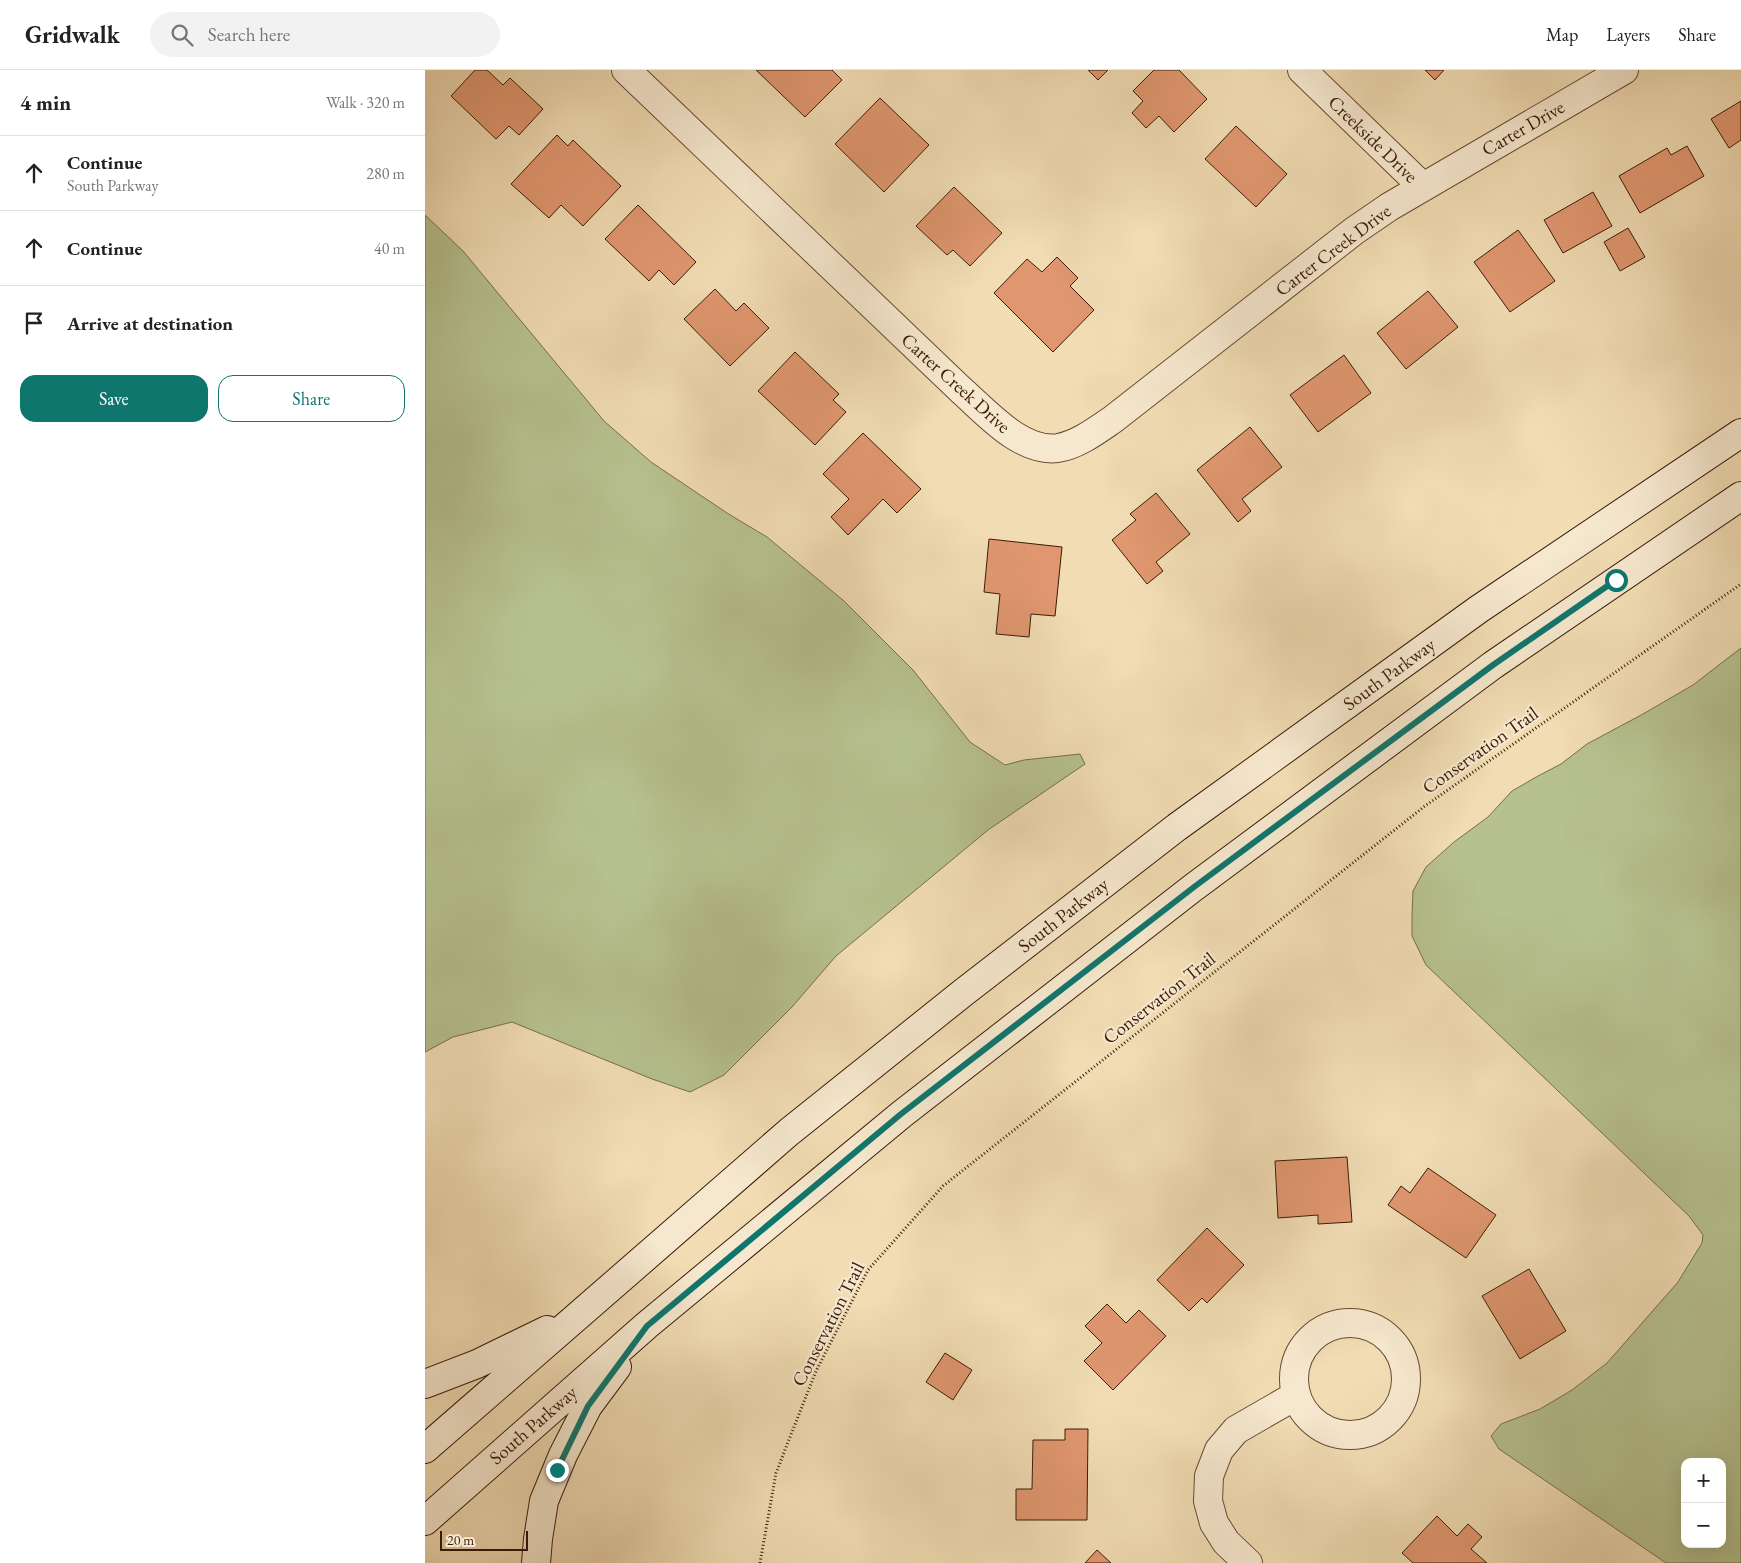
<!DOCTYPE html>
<html lang="en">
<head>
<meta charset="utf-8">
<style>
	body { margin:0; font-family:"EB Garamond",serif; background:#f2f2f2; color:#222 }
	.controls { position:absolute; right:15px; bottom:15px; display:grid; overflow:hidden; border-radius:10px; box-shadow:0 5px 20px #0002 }
	.controls button { width:45px; height:45px; display:grid; place-items:center; padding:0; border:0; border-bottom:1px solid #e0e0e0; background:#fff; color:#222; font:25px sans-serif }
	.scale { position:absolute; left:15px; bottom:12px; width:88px; box-sizing:border-box; padding-left:5px; border:2px solid #3b1b09; border-top:0; font-size:14px; line-height:18px; white-space:nowrap; color:#3b1b09; -webkit-text-stroke:4px #f6e8ce; paint-order:stroke }
	.stop { position:absolute; width:15px; height:15px; margin:-11px; border:4px solid #0f766e; border-radius:50%; background:#fff }
	.stop.end { background:#0f766e; border-color:#fff; box-shadow:0 1px 5px #0008 }
	.list { margin:0; padding:0; list-style:none }
	h2 { display:flex; justify-content:space-between; align-items:center; height:65px; margin:0; padding:0 20px; font-size:21px }
	h2 small { font-size:16px; font-weight:400; color:#767676 }
	.list li { display:grid; grid-template-columns:32px 1fr auto; gap:15px; align-items:center; box-sizing:border-box; height:75px; padding:0 20px; border-top:1px solid #e0e0e0 }
	.list b { display:block; font-size:19px; white-space:nowrap }
	.list p { margin:0; font-size:16px; white-space:nowrap; color:#767676 }
	.list em { font-size:16px; font-style:normal; color:#767676 }
	.actions { display:flex; gap:10px; padding:15px 20px }
	.actions a { flex:1; padding:11px 0; border:1px solid #0f766e; border-radius:15px; text-align:center; font-size:18px; color:#0f766e }
	.actions .main { background:#0f766e; color:#fff }
	.icon { flex:none; width:28px; height:28px; fill:none; stroke:currentColor; stroke-width:2; stroke-linecap:round; stroke-linejoin:round }
	.map { position:relative; flex:none; width:1316px; height:1493px; overflow:hidden }
	header { display:flex; align-items:center; gap:30px; box-sizing:border-box; height:70px; padding:0 25px; background:#fff; border-bottom:1px solid #e0e0e0 }
	header strong { font-size:24px }
	nav { display:flex; gap:28px; margin-inline-start:auto; font-size:18px }
	.search { width:350px; height:45px; background:#f2f2f2; display:flex; align-items:center; gap:12px; box-sizing:border-box; padding:0 18px; border-radius:28px; color:#767676; font-size:19px }
	main { display:flex }
	aside { flex:1; background:#fff }
	.map>svg:first-child { display:block }
	.green { fill:#b6c18f; stroke:#786e4c; fill-rule:evenodd }
	.building { fill:#e0976f; stroke:#3b1b09 }
	.lines { fill:none; stroke-linecap:round; stroke-linejoin:round }
	.minor-casing { stroke:#684b34; stroke-width:30 }
	.secondary-casing { stroke:#3b1b09; stroke-width:30 }
	.path { stroke:#3b1b09; stroke-width:3; stroke-dasharray:1 2.5; stroke-linecap:butt }
	.minor { stroke:#f6e8ce; stroke-width:28 }
	.secondary { stroke:#f6e8ce; stroke-width:28 }
	.route { stroke:#0f766e; stroke-width:6 }
	.labels { text-anchor:middle; dominant-baseline:central; stroke-width:4.5; stroke-linejoin:round; paint-order:stroke }
	.street-label { font-size:19px; fill:#3b1b09; stroke:#f6e8ce }
</style>
</head>
<body>
<header>
<strong>Gridwalk</strong>
<div class="search"><svg class="icon" aria-label="search" viewBox="0 0 24 24"><circle cx="10" cy="10" r="6"/><path d="M15 15l6 6"/></svg>Search here</div>
<nav><a>Map</a><a>Layers</a><a>Share</a></nav>
</header>
<main>
<aside>
<h2>4 min<small>Walk · 320 m</small></h2>
<ul class="list">
<li><svg class="icon" aria-label="ahead" viewBox="0 0 24 24"><path d="M12 20V5M6 11l6-6 6 6"/></svg><div><b>Continue</b><p>South Parkway</p></div><em>280 m</em></li>
<li><svg class="icon" aria-label="ahead" viewBox="0 0 24 24"><path d="M12 20V5M6 11l6-6 6 6"/></svg><div><b>Continue</b></div><em>40 m</em></li>
<li><svg class="icon" aria-label="arrive" viewBox="0 0 24 24"><path d="M6 21V4h12l-3 4 3 4H6"/></svg><div><b>Arrive at destination</b></div></li>
</ul>
<div class="actions"><a class="main">Save</a><a>Share</a></div>
</aside>
<div class="map">
<svg width="1316" height="1493" viewBox="0 0 1316 1493">
	<rect width="100%" height="100%" fill="#f1dcb3"/>
	<filter id="stains"><feTurbulence type="fractalNoise" baseFrequency=".004" numOctaves="4"/><feColorMatrix values="0 0 0 0 .2 0 0 0 0 .09 0 0 0 0 .02 0 0 0 .5 -.17"/></filter>
	<radialGradient id="worn" r=".72"><stop offset=".6" stop-color="#630" stop-opacity="0"/><stop offset="1" stop-color="#630" stop-opacity=".3"/></radialGradient>
	<path class="green" d="M0,145L38,181L179,351L226,392L302,443L342,467L419,531L488,600L545,672L580,695L599,690L655,684L660,694L563,760L411,886L367,937L299,1005L265,1022L227,1009L87,952L28,967L0,982Z
		M1316,578V1493H1241L1074,1379L1066,1366L1076,1354L1115,1339L1147,1320L1182,1293L1253,1212L1277,1173L1278,1165L1264,1146L1001,895L987,866V845L988,821L1001,797L1029,772L1063,747L1087,721L1113,706L1136,694L1162,674L1218,644L1268,615ZM1260,1392H1297V1474H1260Z"/>
	<path class="building" d="M50,0H62L78,15L85,8L118,39L94,65L84,56L71,69L26,26Z
		M331,0H407L417,10L380,47Z
		M663,0H683L673,10Z
		M729,0H754L782,29L749,62L734,46L721,58L707,43L718,31L708,21Z
		M1000,0H1019L1010,10Z
		M455,28L504,75L459,122L410,74Z
		M1316,31V70L1304,78L1286,49Z
		M811,56L862,104L831,137L780,89Z
		M132,65L143,76L148,70L196,116L158,156L136,135L124,148L86,114Z
		M1262,76L1279,106L1215,143L1194,106L1242,78L1246,85Z
		M529,117L577,163L545,196L528,180L522,185L491,156Z
		M1168,122L1187,156L1138,183L1119,150Z
		M213,135L271,192L249,215L234,200L224,211L180,169Z
		M1203,158L1220,187L1195,201L1179,172Z
		M1093,160L1130,211L1085,242L1049,192Z
		M632,187L653,208L645,216L669,240L628,282L569,223L602,189L617,202Z
		M290,219L311,241L319,233L344,258L305,296L259,249Z
		M1003,221L1033,257L981,299L952,263Z
		M370,282L414,324L408,330L421,342L390,375L333,321Z
		M919,285L946,323L893,362L865,325Z
		M825,357L857,397L817,429L826,441L813,452L772,400Z
		M438,363L496,419L472,443L458,429L423,465L406,447L424,429L398,404Z
		M731,423L765,464L731,492L738,501L722,514L687,470L711,450L705,444Z
		M564,469L637,477L630,546L606,544L604,567L571,564L575,524L559,522Z
		M922,1087L927,1152L893,1154V1145L853,1148L850,1091Z
		M1003,1098L1071,1145L1041,1188L963,1135L976,1116L985,1123Z
		M782,1158L819,1195L782,1233L777,1228L764,1241L732,1210Z
		M1104,1199L1141,1261L1095,1289L1057,1226Z
		M682,1234L701,1253L714,1240L741,1266L688,1320L659,1291L677,1273L660,1256Z
		M520,1283L547,1300L528,1330L501,1312Z
		M640,1359H663L662,1450H591V1419H607L608,1370H640Z
		M1012,1446L1032,1466L1043,1454L1057,1467L1046,1479L1062,1493H988L977,1483Z
		M672,1480L686,1493H660Z"/>
	<g class="lines">
		<defs>
			<path id="minor" d="M201,0L536,320C561,342 596,383 633,378C652,375 671,361 687,350L929,161L964,137L1199,0
				M877,0L998,117
				M869 1309a56 56 0 1 1 112 0a56 56 0 1 1-112 0Z
				M823,1493L801,1472L789,1453L783,1431L784,1406L794,1380L811,1360L870,1326"/>
			<path id="secondary" d="M0,1314L52,1294L122,1260
				M0,1379L364,1062L539,922L752,757L1054,539L1316,363
				M0,1451L222,1255L477,1044L769,817L1068,595L1316,426
				M111,1493L113,1469L119,1431L138,1385L163,1336L192,1297"/>
		</defs>
		<use href="#minor" class="minor-casing"/>
		<use href="#secondary" class="secondary-casing"/>
		<path class="path" d="M335,1493L351,1403L391,1301L443,1200L518,1116L1000,736L1316,514"/>
		<use href="#minor" class="minor"/>
		<use href="#secondary" class="secondary"/>
	</g>
	<g class="lines">
		<path class="route" d="M132,1400L163,1336L222,1256L476,1044L769,817L1068,595L1191,510"/>
	</g>
	<g class="labels">
		<g class="street-label">
			<text transform="translate(1098 58) rotate(-30)">Carter Drive</text>
			<text transform="translate(948 69) rotate(44)">Creekside Drive</text>
			<text transform="translate(908 180) rotate(-37)">Carter Creek Drive</text>
			<text transform="translate(531 313) rotate(42)">Carter Creek Drive</text>
			<text transform="translate(964 604) rotate(-36)">South Parkway</text>
			<text transform="translate(1055 680) rotate(-35)">Conservation Trail</text>
			<text transform="translate(638 845) rotate(-38)">South Parkway</text>
			<text transform="translate(734 928) rotate(-38)">Conservation Trail</text>
			<text transform="translate(403 1254) rotate(-63)">Conservation Trail</text>
			<text transform="translate(108 1355) rotate(-41)">South Parkway</text>
		</g>
	</g>
	<rect width="100%" height="100%" filter="url(#stains)"/>
	<rect width="100%" height="100%" fill="url(#worn)"/>
</svg>
<div class="controls">
<button>+</button>
<button>−</button>
</div>
<div class="scale">20 m</div>
<div class="stop" style="left:1191px;top:510px"></div>
<div class="stop end" style="left:132px;top:1400px"></div>
</div>
</main>
</body>
</html>
